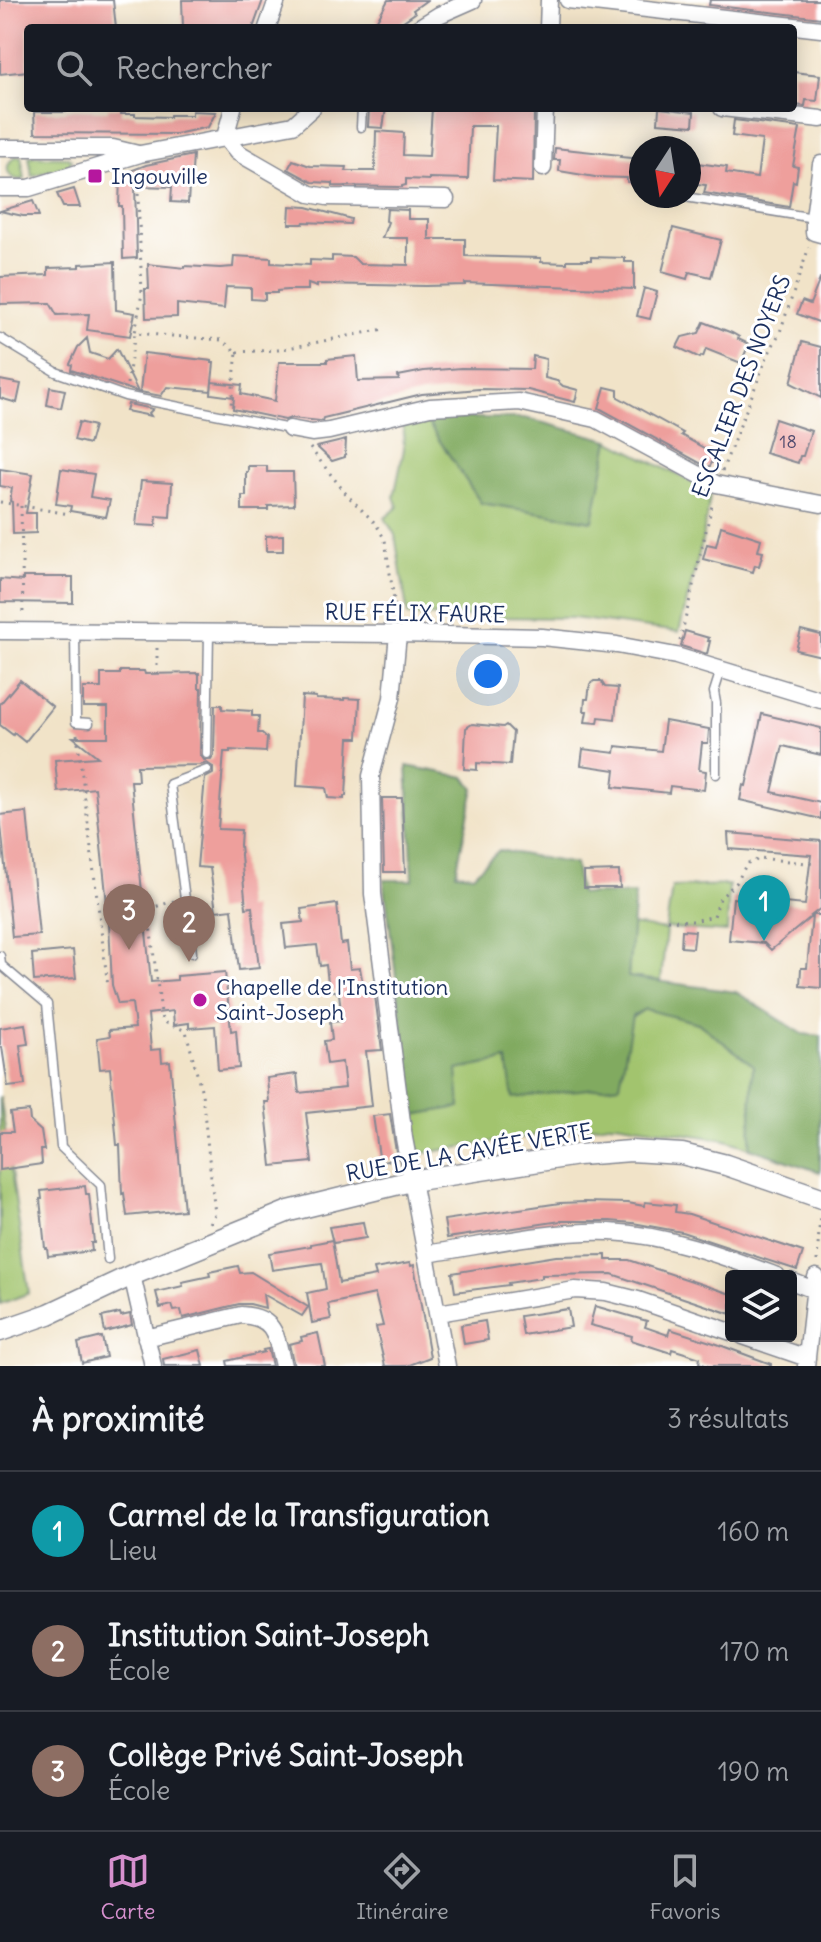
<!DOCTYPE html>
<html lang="fr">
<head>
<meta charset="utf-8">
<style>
	body { margin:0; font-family:Delius,sans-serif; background:#20242c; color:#f1f3f6 }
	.controls { position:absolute; right:24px; bottom:24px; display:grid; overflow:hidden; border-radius:8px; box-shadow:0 4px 20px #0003 }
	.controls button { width:72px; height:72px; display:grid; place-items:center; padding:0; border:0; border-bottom:2px solid #363941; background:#171b24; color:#f1f3f6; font:40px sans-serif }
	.compass { position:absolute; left:629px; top:136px; width:72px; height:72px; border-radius:50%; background:#171b24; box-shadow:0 4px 20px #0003; rotate:192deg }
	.you { position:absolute; left:488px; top:674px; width:28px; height:28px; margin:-20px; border:6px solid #fff; border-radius:50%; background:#1a73e8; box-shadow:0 0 0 12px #1a73e833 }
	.badge { display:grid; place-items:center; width:52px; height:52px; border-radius:50%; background:#d690ce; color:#fff; font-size:26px; font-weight:700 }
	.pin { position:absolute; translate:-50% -66px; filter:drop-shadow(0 2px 4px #0008) }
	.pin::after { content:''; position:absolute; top:42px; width:28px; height:24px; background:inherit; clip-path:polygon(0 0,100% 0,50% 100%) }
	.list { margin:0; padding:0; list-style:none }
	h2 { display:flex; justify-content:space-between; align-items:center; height:104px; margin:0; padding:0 32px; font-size:34px }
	h2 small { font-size:26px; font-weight:400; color:#9ea1a6 }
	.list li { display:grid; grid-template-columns:52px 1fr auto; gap:24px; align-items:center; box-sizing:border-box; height:120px; padding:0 32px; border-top:2px solid #363941 }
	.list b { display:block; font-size:30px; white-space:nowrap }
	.list p { margin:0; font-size:26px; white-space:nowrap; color:#9ea1a6 }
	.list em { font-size:26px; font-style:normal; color:#9ea1a6 }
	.icon { flex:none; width:44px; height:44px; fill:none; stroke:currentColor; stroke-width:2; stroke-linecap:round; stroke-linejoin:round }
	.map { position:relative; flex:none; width:821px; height:1366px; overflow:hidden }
	.search { position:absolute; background:#171b24; box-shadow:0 4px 20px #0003; left:24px; right:24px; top:24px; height:88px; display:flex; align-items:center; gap:20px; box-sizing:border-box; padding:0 28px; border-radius:8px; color:#9ea1a6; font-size:30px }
	.sheet { height:464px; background:#171b24 }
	nav { display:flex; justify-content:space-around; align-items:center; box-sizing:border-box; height:112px; border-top:2px solid #363941; background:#171b24; font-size:22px; color:#9ea1a6 }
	nav a { display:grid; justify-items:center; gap:4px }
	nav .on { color:#d690ce }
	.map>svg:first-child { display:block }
	.green { fill:#a2c46e; stroke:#5e7a66; stroke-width:2 }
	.forest { fill:#81aa61; stroke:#4e6c60; stroke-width:2 }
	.building { fill:#ee9f9c }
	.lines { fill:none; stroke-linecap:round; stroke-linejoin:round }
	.service-casing { stroke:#868993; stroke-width:11 }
	.minor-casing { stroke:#868993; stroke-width:19 }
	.tertiary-casing { stroke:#868993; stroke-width:23 }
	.path { stroke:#868993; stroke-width:3; stroke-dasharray:2 6; stroke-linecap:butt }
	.service { stroke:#fff; stroke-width:8 }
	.minor { stroke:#fff; stroke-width:16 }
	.tertiary { stroke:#fff; stroke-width:20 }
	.poi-dot { fill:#b5179e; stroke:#fff; stroke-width:3 }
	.labels { text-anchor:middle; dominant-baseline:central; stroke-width:6; stroke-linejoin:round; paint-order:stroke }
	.number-label { font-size:18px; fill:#504b6e }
	.poi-label { font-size:22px; fill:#1b2f5e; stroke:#fff; text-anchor:start }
	.street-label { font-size:22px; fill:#1b2f5e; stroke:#fff }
</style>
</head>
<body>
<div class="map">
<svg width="821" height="1366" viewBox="0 0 821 1366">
	<rect width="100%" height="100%" fill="#fff"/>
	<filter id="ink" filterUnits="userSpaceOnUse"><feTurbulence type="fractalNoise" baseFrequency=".0125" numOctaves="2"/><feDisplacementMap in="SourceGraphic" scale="16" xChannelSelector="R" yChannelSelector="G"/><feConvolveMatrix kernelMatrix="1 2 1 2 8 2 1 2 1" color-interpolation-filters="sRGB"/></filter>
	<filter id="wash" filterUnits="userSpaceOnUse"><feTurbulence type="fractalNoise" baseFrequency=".006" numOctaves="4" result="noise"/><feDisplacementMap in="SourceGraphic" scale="32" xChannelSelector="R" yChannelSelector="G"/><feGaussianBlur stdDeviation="1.8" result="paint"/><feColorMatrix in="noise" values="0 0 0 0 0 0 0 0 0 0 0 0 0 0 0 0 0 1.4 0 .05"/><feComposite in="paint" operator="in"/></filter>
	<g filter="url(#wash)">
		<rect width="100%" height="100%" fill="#f1e3c8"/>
		<path class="green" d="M17,156H21L25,179C7,183 1,164 17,156Z
			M29,156L69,157L72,160L69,165L32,176Z
			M426,420L481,503L592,521L609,440L711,492L701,546L679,632L573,618L408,616L395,535L385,518L398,507L394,497L404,449L403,426Z
			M729,885L727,932L666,928L672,887Z
			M632,925L666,930L661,981L628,977Z
			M645,1009L698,1023L753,1065L750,1148L726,1140L615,1123L424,1153L416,1147L413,1115L460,1107L456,1070L508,1060L513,1098Z
			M0,1096L29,1293L0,1304Z"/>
		<path class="forest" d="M440,418H525L609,440L593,521L481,503L426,420Z
			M407,766L465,777L474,788L456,873L473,875L499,850L575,864L580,894H635L628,977L736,992L803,1034L821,1036L820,1172L750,1148L753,1065L698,1023L645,1009L632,1016L620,1085L513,1098L507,1060L457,1070L460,1107L413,1115L384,880H413Z"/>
		<g id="blocks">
			<path class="building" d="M0,0H113L116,28H28V71L0,74Z
				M182,0H263L253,28H183Z
				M388,0H427L413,10L415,13L393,28H383L377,20Z
				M710,0H821V18L709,5Z
				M793,72L820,75L817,101L806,100L805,106L793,105Z
				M108,108H121V114H135V116L170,117V115H192V111L216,112L208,127L176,134L35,133L34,112H66V110L108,111Z
				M369,108H386L383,128L368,127Z
				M432,108H534L533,182L493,180L496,126H470L468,179L429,178V180L406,179V185L402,186V187L333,186V183L312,182L288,169L293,160L310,166L347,167L346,171H375L376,131L404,133L403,155L429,156Z
				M659,108L694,112L693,126L658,123Z
				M734,120L800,128L793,166L798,167L796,182L793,181L789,207L704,193L706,185L689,183V162L727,167L726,173L757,178L762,140L732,136Z
				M555,148L621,155L620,157L641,159V185L627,182V178L595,177L559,171L560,160H554Z
				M193,155L191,187H189L188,203L171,202L172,187L135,186L137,258L123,259L122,206H119L120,175L146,165Z
				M74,189L80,207H63L57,194Z
				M33,201L39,216H23L0,211Z
				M290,206L307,207L351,219L350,224L304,222L303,224H289Z
				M387,209L408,210V219H429V239H465V256L541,258V262L567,263V260H591V257L625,258V262H634V289L465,283V285L426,286L317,284V287L308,284V290H287L277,291V293H265V300L251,299V288L226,287L224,309L177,304V317L146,318L145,289H149L148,264L185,268V266L220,268L233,267L234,256L271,258V263L310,265V260L332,261V256L353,257L360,264L408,265V238H382L388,222L386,221Z
				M673,228L721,240L711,277L689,272L687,279L662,272Z
				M115,262L116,310L135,313L130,336L87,330L89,314L57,315L50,303L0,304V277L48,275V268L80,267V264Z
				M820,279H821V323L797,314L802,301L810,304Z
				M644,288L657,292L650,319L637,316Z
				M704,322L732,333L739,337L738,339L749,344L741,363L706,349L703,357L701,356L700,358L677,347L682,337L699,333Z
				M87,338L90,353L108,359L117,349L138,392L71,370L72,365L70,364L78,347Z
				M802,342L821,347V398L791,383Z
				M144,353L212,361V363H214L211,391L167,387L161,396L140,392Z
				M356,356L358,381L399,380L398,376L424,371L461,368L532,369L533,356L546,359L545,378L557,381L563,386L578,390L575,402L528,390L479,389L422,394L336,415L323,418L322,421H320L291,418L285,420L233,409L234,397L211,394L212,382L242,385L241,394L275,401L279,362H327V359Z
				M0,380L21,384L17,403L0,398Z
				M50,387L65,390L61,408L47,405Z
				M605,387L618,390V397L683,433L681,435L716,455L709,468L599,408Z
				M128,404L153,409L149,413L151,416L126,411Z
				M775,419L811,431L803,456H800L798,463L765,453Z
				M79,422L94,426L89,444L74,440Z
				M346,440L345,457L332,461L317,447Z
				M248,466H267V472H293L294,505L268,506V510H242V496H246V472H248Z
				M0,469L33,474L26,513H36V533L13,534L12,502L10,501L12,488L0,486Z
				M61,469L94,474L90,497L110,500L106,517L70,511L71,506L56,504Z
				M141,481L172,483L170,517L157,516L156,526L136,525Z
				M721,526L761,539L758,551L763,552L759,566L755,565L753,572L703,559L707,544L716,546Z
				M283,535V551H266V536Z
				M23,577H73V603L0,602V579L23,581Z
				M801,630L821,635V656L796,650Z
				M685,631L709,638L708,641H710L707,654L681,646Z
				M120,671H144L145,674L199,673V688H201L200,754L204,760H211L214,755L215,705H222V709L252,711V716H259L258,733H262L267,738L266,752L230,750V752H224L218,829L241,830L240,845L246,908L252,907L259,968L239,970L232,909L216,911L210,868L197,867L205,778L213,774V767L207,763L200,765L137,766L138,781H131L151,982L177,980V976L225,972L231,1031L236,1030L239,1068L218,1070L215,1026L189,1028V1023L174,1025L173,1011L148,1014L151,1050L161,1049L162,1062L170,1061L184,1210L127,1216L124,1193L122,1194L120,1145H117L110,1068L100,1069L97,1038L110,1036L109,1030L135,1028L132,1003L118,1004L112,985L109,923L95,788L58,792L55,760L98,757L73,737H108V707H83V688H101V674H120Z
				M20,680L53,707L25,742L14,733L13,735L0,725V704Z
				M594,681H601L605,687L618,688L615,719L599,717L598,723L585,722L587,711H584L585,699H588L590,684Z
				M302,696L316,697V699L344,700V698L360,699L358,738H349L346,796H344V799L328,798L326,788L297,786Z
				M762,714L821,728V755L783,746L772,792L821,803V819L740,800L743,785L746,786Z
				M665,721L709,729L708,743H702L699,770L706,771L704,790L670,786L669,793L613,787L615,770L581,765L583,749L615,753L616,746L661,751Z
				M472,724L503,727L506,725L513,732L510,765L477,763V770L464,769L466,728Z
				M382,798H402L405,872H384Z
				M27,812L39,935L12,937L0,815Z
				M728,833L821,841V908L812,915H821V988L800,986L801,968H807L812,916L771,950L764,943L729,940L733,898L746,899L749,897L751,900L805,905L811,855L729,849Z
				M619,871L620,888H584V872Z
				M337,904L341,944L347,943L350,969L360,968L364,990L374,988L382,1050L366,1051L372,1106L306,1113L312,1162L272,1166L265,1102H269L267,1078L297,1074L299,1093L345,1088L342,1062L327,1064L324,1041L332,1040L330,1022L342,1021L339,993H337L336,991H329L326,965L320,966L317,945L286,948L283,924L303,922L301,909Z
				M682,930L695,931L693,948L681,947Z
				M73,950L76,978L34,981L32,954Z
				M25,1024L28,1044L20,1045L25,1085L8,1087L2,1047H0V1028Z
				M29,1111L30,1121L41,1131L44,1150H41L42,1164L0,1170V1132H13L10,1113Z
				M390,1114L397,1158L380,1163L373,1116Z
				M85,1186L86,1194H89L94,1243H91L92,1251L48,1256L47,1248H45L40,1199H42L41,1191Z
				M585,1202L628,1203L644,1206L645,1202L676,1205L675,1212L689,1214L803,1252L797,1270L682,1232L633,1223L610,1221H561L447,1238L444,1220L560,1203Z
				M363,1222L366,1238L333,1243L329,1227Z
				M332,1240L339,1283L376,1276L374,1269L410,1263L411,1266L414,1265L430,1357L407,1366H385L376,1327L383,1326L375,1294L328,1304L331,1319L312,1323L307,1293L326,1289L322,1263L272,1270L269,1253L311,1246V1244Z
				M606,1255V1260H629L731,1294V1314L612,1274L542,1275V1278L508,1283L509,1285L455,1292L452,1273L556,1256Z
				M238,1266L240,1273L251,1272L308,1307L302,1316L263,1294L265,1308L250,1304H239L183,1318L181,1310L174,1311L172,1305L160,1308L156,1292L183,1286L182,1282L210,1276L209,1272Z
				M595,1306L647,1321L645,1327L668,1335L670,1329L717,1344L771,1364V1366H708L699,1363L700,1358L688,1354L672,1349L671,1353L631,1340L632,1336L590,1325Z
				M568,1309L571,1327L523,1335L520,1316Z
				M120,1313L121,1316L130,1314L132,1325L105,1332L102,1317Z
				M485,1321L488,1340L464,1344L461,1325Z
				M318,1333L325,1366H294L289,1344L302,1341L301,1337Z
				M102,1337L106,1357L82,1363L78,1343Z
				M268,1349L272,1366H228L227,1361L264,1352L263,1350Z
				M200,1350L204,1366H164L163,1359Z"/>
		</g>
	</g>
	<g filter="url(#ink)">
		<use href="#blocks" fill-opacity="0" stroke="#868993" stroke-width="2"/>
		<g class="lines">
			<defs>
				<path id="service" d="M361,127L362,108
					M679,196L814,218
					M0,338L56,372L125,396L290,429
					M75,632L76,722L89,723
					M207,754L209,633
					M716,774V703L714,692L721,670
					M192,953L170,784L207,770
					M0,956L1,965L47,1004L61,1147L101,1185L108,1259"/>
				<path id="minor" d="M568,0L821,29
					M267,28L277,0
					M418,28L439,15L473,0
					M548,28L549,0
					M722,108L821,119
					M225,137L237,152L310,194L327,197L446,199
					M225,137L233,108
					M0,148H113L138,154
					M821,164L814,218V232L821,234
					M543,168L545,108
					M0,188H29L140,154L293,125L312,108
					M290,429L312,433L329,431L430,407L519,402L596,419L716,484L821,504
					M0,631L398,634L542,637L617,645L676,656L821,700
					M398,634L392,698L371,776L373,894L404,1138L447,1366
					M426,1254C487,1245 549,1230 610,1232C668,1235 723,1256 777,1276
					M132,1275L153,1366
					M791,1281L814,1290
					M438,1313L575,1290L606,1292L638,1300L731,1332
					M743,1336L807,1358
					M146,1338L241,1315C277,1317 276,1337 283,1366
					M806,1366L816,1277"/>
				<path id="tertiary" d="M0,1331L49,1314L132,1275L289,1211L411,1181L578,1155L631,1151L682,1154L726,1165L821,1198"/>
			</defs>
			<use href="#service" class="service-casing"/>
			<use href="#minor" class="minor-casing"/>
			<use href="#tertiary" class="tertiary-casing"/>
			<path class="path" d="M140,170L138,196L142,293L135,333L221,340L237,352L231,405
				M237,352L278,350L384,329
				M127,384L135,333
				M310,448L347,495L376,524L385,540L397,620
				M722,471L767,357L780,332L809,247
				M0,502L69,514
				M21,506L23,615
				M680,641L713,501
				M157,648V674
				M77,734L108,987
				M174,901L148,909L162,1021L186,1031L202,1093L215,1214L209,1225
				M667,920L694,921L714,916L720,898L737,882L747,863L754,862L759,858L816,864
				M817,1261L820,1216"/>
			<use href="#service" class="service"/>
			<use href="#minor" class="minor"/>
			<use href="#tertiary" class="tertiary"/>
		</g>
	</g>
	<g class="poi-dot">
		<rect x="87" y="168" width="16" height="16" rx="4"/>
		<circle cx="200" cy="1000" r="8"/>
	</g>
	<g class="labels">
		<g class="number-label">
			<text x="788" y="441">18</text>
		</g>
		<g class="poi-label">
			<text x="111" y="176">Ingouville</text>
			<text x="216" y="987">Chapelle de l'Institution<tspan x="216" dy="25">Saint-Joseph</tspan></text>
		</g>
		<g class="street-label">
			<text transform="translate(741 386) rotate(-69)">ESCALIER DES NOYERS</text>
			<text transform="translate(415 613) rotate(1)">RUE FÉLIX FAURE</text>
			<text transform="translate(469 1152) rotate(-10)">RUE DE LA CAVÉE VERTE</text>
		</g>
	</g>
</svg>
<div class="controls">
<button><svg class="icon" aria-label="layers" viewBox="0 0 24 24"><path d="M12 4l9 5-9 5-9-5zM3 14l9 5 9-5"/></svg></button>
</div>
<svg class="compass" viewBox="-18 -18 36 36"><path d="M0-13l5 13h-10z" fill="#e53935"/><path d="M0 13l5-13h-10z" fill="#9ea1a6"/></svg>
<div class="you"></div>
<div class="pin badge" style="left:764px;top:941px;background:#0f9aa8">1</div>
<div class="pin badge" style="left:189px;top:962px;background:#8d6e63">2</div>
<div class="pin badge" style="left:129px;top:950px;background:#8d6e63">3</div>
<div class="search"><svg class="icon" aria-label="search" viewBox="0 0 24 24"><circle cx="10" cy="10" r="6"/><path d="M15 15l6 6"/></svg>Rechercher</div>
</div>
<section class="sheet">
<h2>À proximité<small>3 résultats</small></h2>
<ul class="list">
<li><span class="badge" style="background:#0f9aa8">1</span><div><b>Carmel de la Transfiguration</b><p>Lieu</p></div><em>160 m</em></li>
<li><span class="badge" style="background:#8d6e63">2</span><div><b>Institution Saint-Joseph</b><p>École</p></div><em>170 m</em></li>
<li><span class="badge" style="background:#8d6e63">3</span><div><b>Collège Privé Saint-Joseph</b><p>École</p></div><em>190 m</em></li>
</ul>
</section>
<nav>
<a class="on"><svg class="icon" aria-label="map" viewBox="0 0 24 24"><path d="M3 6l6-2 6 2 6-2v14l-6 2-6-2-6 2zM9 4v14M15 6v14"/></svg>Carte</a>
<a><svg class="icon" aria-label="directions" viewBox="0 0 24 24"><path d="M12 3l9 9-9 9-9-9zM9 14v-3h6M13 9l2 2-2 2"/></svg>Itinéraire</a>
<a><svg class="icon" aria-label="saved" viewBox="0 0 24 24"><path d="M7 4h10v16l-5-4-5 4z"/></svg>Favoris</a>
</nav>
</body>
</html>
